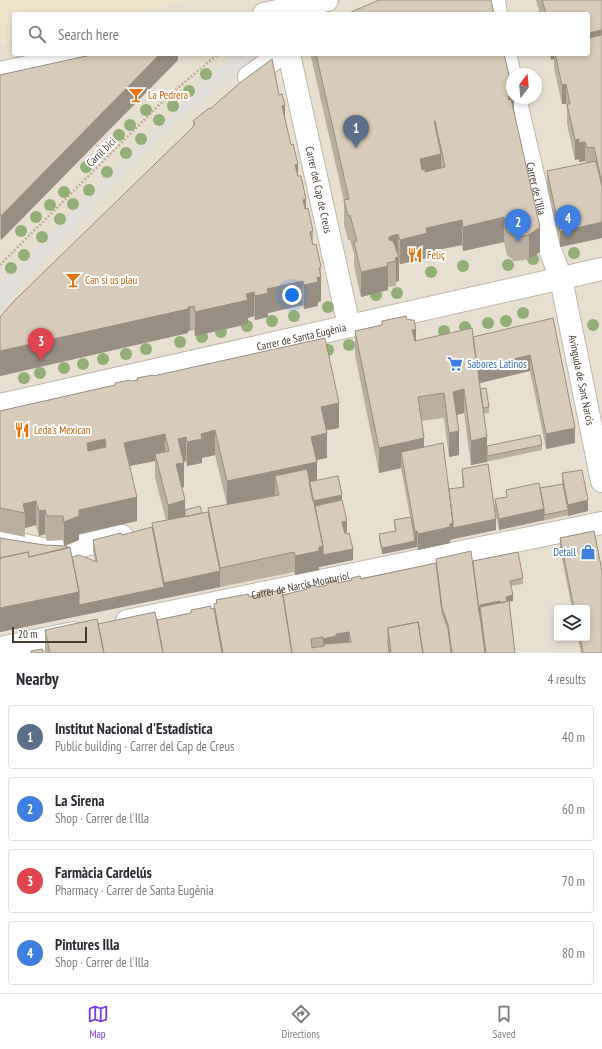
<!DOCTYPE html>
<html lang="en">
<head>
<meta charset="utf-8">
<style>
	body { margin:0; font-family:"PT Sans Narrow",sans-serif; background:#f2f2f3; color:#2b2b33 }
	.controls { position:absolute; right:12px; bottom:12px; display:grid; overflow:hidden; border-radius:4px; box-shadow:0 2px 6px #0003 }
	.controls button { width:36px; height:36px; display:grid; place-items:center; padding:0; border:0; border-bottom:1px solid #e1e1e2; background:#fff; color:#2b2b33; font:20px sans-serif }
	.compass { position:absolute; left:506px; top:68px; width:36px; height:36px; border-radius:50%; background:#fff; box-shadow:0 2px 6px #0003; rotate:16deg }
	.scale { position:absolute; left:12px; bottom:10px; width:75px; box-sizing:border-box; padding-left:4px; border:2px solid #453c32; border-top:0; font-size:11px; line-height:14px; white-space:nowrap; color:#453c32; -webkit-text-stroke:3px #fff; paint-order:stroke }
	.you { position:absolute; left:292px; top:295px; width:14px; height:14px; margin:-10px; border:3px solid #fff; border-radius:50%; background:#1a73e8; box-shadow:0 0 0 6px #1a73e833 }
	.badge { display:grid; place-items:center; width:26px; height:26px; border-radius:50%; background:#7c3aed; color:#fff; font-size:13px; font-weight:700 }
	.pin { position:absolute; translate:-50% -33px; filter:drop-shadow(0 1px 2px #0008) }
	.pin::after { content:''; position:absolute; top:21px; width:14px; height:12px; background:inherit; clip-path:polygon(0 0,100% 0,50% 100%) }
	.list { margin:0; padding:0; list-style:none }
	h2 { display:flex; justify-content:space-between; align-items:center; height:52px; margin:0; padding:0 16px; font-size:17px }
	h2 small { font-size:13px; font-weight:400; color:#7c7c81 }
	.list li { display:grid; grid-template-columns:26px 1fr auto; gap:12px; align-items:center; box-sizing:border-box; height:64px; margin:0 8px 8px; padding:0 8px; border:1px solid #e1e1e2; border-radius:4px }
	.list b { display:block; font-size:15px; white-space:nowrap }
	.list p { margin:0; font-size:13px; white-space:nowrap; color:#7c7c81 }
	.list em { font-size:13px; font-style:normal; color:#7c7c81 }
	.icon { flex:none; width:22px; height:22px; fill:none; stroke:currentColor; stroke-width:2; stroke-linecap:round; stroke-linejoin:round }
	.map { position:relative; flex:none; width:602px; height:653px; overflow:hidden }
	.search { position:absolute; background:#fff; box-shadow:0 2px 6px #0003; left:12px; right:12px; top:12px; height:44px; display:flex; align-items:center; gap:10px; box-sizing:border-box; padding:0 14px; border-radius:4px; color:#7c7c81; font-size:15px }
	.sheet { height:340px; background:#fff }
	nav { display:flex; justify-content:space-around; align-items:center; box-sizing:border-box; height:56px; border-top:1px solid #e1e1e2; background:#fff; font-size:11px; color:#7c7c81 }
	nav a { display:grid; justify-items:center; gap:2px }
	nav .on { color:#7c3aed }
	.map>svg:first-child { display:block }
	.residential { fill:#e7dfcf; fill-rule:evenodd }
	.education { fill:#eee2c9 }
	.parking { fill:#e2dfdb }
	.lines { fill:none; stroke-linecap:round; stroke-linejoin:round }
	.street-casing { stroke:#c2b7a6; stroke-width:24 }
	.path { stroke:#c2b093; stroke-width:2.5; stroke-dasharray:2 2; stroke-linecap:butt }
	.street { stroke:#fff; stroke-width:22 }
	.tree { fill:#93af77 }
	.wall { fill:#bbaf9f; fill-rule:evenodd }
	.shaded-wall { fill:#988e82 }
	.building { fill:#d9cbb9; stroke:#988e82; fill-rule:evenodd }
	.labels { text-anchor:middle; dominant-baseline:central; stroke-width:4; stroke-linejoin:round; paint-order:stroke }
	.food-label { font-size:11px; fill:#c56008; stroke:#fff; text-anchor:start }
	.street-label { font-size:11px; fill:#453c32; stroke:#fff }
	.shop-label { font-size:11px; fill:#366cbe; stroke:#fff; text-anchor:start }
</style>
</head>
<body>
<div class="map">
<svg width="602" height="653" viewBox="0 0 602 653">
	<rect width="100%" height="100%" fill="#f3ede1"/>
	<path class="residential" d="M0,0H602V653H0ZM14,14H588V54H14ZM512,74H536V98H512ZM557,608H587V638H557Z"/>
	<path class="education" d="M0,0H196L133,14H14V40L0,43Z"/>
	<path class="parking" d="M237,54H250L253,60L187,112L102,197L0,309V285L201,84Z"/>
	<g class="lines">
		<defs>
			<g id="street">
				<path d="M494,0L496,14"/>
				<path d="M264,14L327,0"/>
				<path id="s1" d="M289,54L349,326"/>
				<path d="M505,54L512,84"/>
				<path d="M0,73L87,54"/>
				<path d="M249,77L281,54"/>
				<path id="s2" d="M515,98L551,252L561,279L602,481"/>
				<path id="s3" d="M0,405L602,269"/>
				<path d="M0,540L47,550H64L122,536"/>
				<path id="s4" d="M127,621L602,523"/>
				<path d="M0,651L5,647L74,633"/>
			</g>
		</defs>
		<use href="#street" class="street-casing"/>
		<path class="path" d="M0,265L166,98L218,54"/>
		<use href="#street" class="street"/>
	</g>
	<g class="tree">
		<circle cx="206" cy="74" r="6"/>
		<circle cx="189" cy="91" r="6"/>
		<circle cx="173" cy="106" r="6"/>
		<circle cx="146" cy="110" r="6"/>
		<circle cx="159" cy="120" r="6"/>
		<circle cx="130" cy="125" r="6"/>
		<circle cx="119" cy="135" r="6"/>
		<circle cx="141" cy="139" r="6"/>
		<circle cx="126" cy="153" r="6"/>
		<circle cx="86" cy="167" r="6"/>
		<circle cx="107" cy="172" r="6"/>
		<circle cx="89" cy="190" r="6"/>
		<circle cx="64" cy="192" r="6"/>
		<circle cx="73" cy="204" r="6"/>
		<circle cx="50" cy="205" r="6"/>
		<circle cx="36" cy="217" r="6"/>
		<circle cx="60" cy="219" r="6"/>
		<circle cx="21" cy="231" r="6"/>
		<circle cx="42" cy="237" r="6"/>
		<circle cx="574" cy="253" r="6"/>
		<circle cx="24" cy="255" r="6"/>
		<circle cx="533" cy="259" r="6"/>
		<circle cx="508" cy="265" r="6"/>
		<circle cx="463" cy="266" r="6"/>
		<circle cx="11" cy="268" r="6"/>
		<circle cx="431" cy="272" r="6"/>
		<circle cx="397" cy="293" r="6"/>
		<circle cx="376" cy="295" r="6"/>
		<circle cx="328" cy="307" r="6"/>
		<circle cx="523" cy="313" r="6"/>
		<circle cx="294" cy="316" r="6"/>
		<circle cx="272" cy="321" r="6"/>
		<circle cx="506" cy="321" r="6"/>
		<circle cx="488" cy="323" r="6"/>
		<circle cx="593" cy="325" r="6"/>
		<circle cx="247" cy="326" r="6"/>
		<circle cx="465" cy="327" r="6"/>
		<circle cx="444" cy="331" r="6"/>
		<circle cx="221" cy="332" r="6"/>
		<circle cx="202" cy="337" r="6"/>
		<circle cx="180" cy="342" r="6"/>
		<circle cx="349" cy="345" r="6"/>
		<circle cx="146" cy="349" r="6"/>
		<circle cx="328" cy="350" r="6"/>
		<circle cx="126" cy="354" r="6"/>
		<circle cx="103" cy="359" r="6"/>
		<circle cx="83" cy="364" r="6"/>
		<circle cx="64" cy="368" r="6"/>
		<circle cx="40" cy="373" r="6"/>
		<circle cx="24" cy="378" r="6"/>
	</g>
	<path class="wall" d="M536,0H602V238L560,247L547,187V171L586,163L585,161L579,162V159L575,160L567,124V108L566,104H562L554,69V59L551,60L549,54H588V14H540Z
		M178,54V60L1,240L0,238V75Z
		M311,54H504L514,98V109L540,252L529,259L518,261H513L512,258H510L507,255L504,242L463,251L462,245L427,252V258L400,264L399,262V281L396,282V286L388,287V290L361,297L354,266V254L350,240H348L344,225V201L311,57Z
		M210,109L285,117L291,145L298,164V176L306,209L313,231V243L321,267V301L318,302V306L304,309L303,305L268,313V317L255,320L254,316L248,318V324L195,336L194,330L188,331V333L0,376L193,127V121Z
		M553,318L575,443L546,449L530,371L479,383L480,389L489,407V413L483,414L487,446L542,445V450L471,465L464,413L456,415L459,455L449,457L444,418L421,421L424,447L449,489L463,487L462,480V469L496,530L453,539L450,540V543L418,550L417,547L382,554L379,540V534L395,531L394,526V520L410,517L401,468L379,473L355,355V331L382,325V321L407,320L416,341L473,337Z
		M153,376L339,428L326,430L327,458L316,460L317,480L342,500L347,532L345,533L353,560L319,567V570L295,575L294,572L0,632V538L44,545L64,546L63,540L47,541L45,534L39,536L36,525L25,528V537L0,532V411L137,380V378ZM215,455L227,505L208,508V512L202,513L185,510L182,488L184,487V462L186,461L187,466L202,463V458ZM155,461V478L166,520L152,523V527L122,535L93,540V551L95,561L72,557L68,548L65,546L79,540V534L137,521L130,466Z
		M562,473L588,511L499,530L495,510V499L506,497V490L540,488L562,484Z
		M594,531L602,571V653H581L578,638H587V608H572L560,549V538Z
		M436,559L473,561L523,578V584L511,586L513,601L509,602L515,653H45V630L98,624L157,620L191,613V610L211,609L214,608V604L216,603V600L249,597L260,595V591L283,595L307,589V586L317,587L327,585V582L337,583L436,563Z"/>
	<path class="shaded-wall" d="M602,30V54H588V33Z
		M160,54H178V60L1,240V216Z
		M551,54H554V59L551,60Z
		M566,84V104H562V85Z
		M512,95V98H514V119L508,96Z
		M285,105V130L282,106Z
		M579,139V159L575,160V140Z
		M585,142V161L579,162V143Z
		M441,154V178L420,184V159Z
		M298,164V189L295,165Z
		M306,199V223L303,200Z
		M504,217V242L463,251V227Z
		M462,220V245L427,252V258L400,264V240L426,228Z
		M602,222V238L560,247V232Z
		M540,227V252L529,259V235Z
		M398,234L399,281L396,282V261L389,237Z
		M388,266V290L361,297V272Z
		M321,277V301L318,302V306L304,309V285L317,278Z
		M303,281V305L268,313V317L255,320V296L267,289Z
		M254,292V316L248,318V324L195,336V312Z
		M190,307V331H188V333L0,376V351Z
		M416,329V353L412,330Z
		M530,355V371L476,384V368Z
		M464,389V413L453,416V392Z
		M339,403V428L321,431V407Z
		M575,428V443L546,449V434Z
		M215,430V455L202,458V463L187,466V442L201,434Z
		M459,431V455L449,457V433Z
		M327,433V458L311,461V437Z
		M165,434V458L155,454V461L124,467V443Z
		M186,437V461L178,463V439Z
		M487,437V462L471,465V441Z
		M424,438V463L401,452V468L379,473V448Z
		M105,439V463L87,467V443Z
		M317,462V486L275,476V495L227,505V481Z
		M184,463V487L176,489V464Z
		M342,495V500L311,507V501Z
		M137,497V521L79,534V540L64,546V522L79,510Z
		M185,500V518L168,530V505Z
		M588,500V511L568,516V505Z
		M36,501V525L25,528V513L23,504Z
		M544,509V520L499,530V519Z
		M45,510V534L39,536V511Z
		M496,519V530L453,539L450,540V543L418,550V534L453,523Z
		M347,521V532L342,533V522Z
		M415,531H417V547L382,554V548L415,541Z
		M323,546L353,549V560L319,567V570L295,575V556Z
		M220,571V587L0,632V608L79,592L164,587V583Z
		M513,595V601L506,602V597Z
		M500,601V607L480,611V605Z
		M349,632V643L324,644V649L323,650V639L336,634Z"/>
	<path class="building" d="M379,0H491L494,14H347L356,10Z
		M542,0H602V30L588,33V14H546Z
		M602,35V184L594,147L587,148L585,142L579,143V139L575,140L567,104H570L566,84L562,85L555,54H588V38Z
		M95,54H160L1,216L0,213V75Z
		M316,54H504L512,88V95L508,96L509,100L511,99L540,227L529,235L518,237L513,236L512,234H510L507,231L504,217L463,227L462,220L458,221L426,228L427,233L400,240L398,234L389,237V240L393,241L399,257L395,258L396,261L387,263L388,266L361,272L354,242L357,241L350,215L348,216L344,200L349,199ZM434,121H435L445,167L425,172V169L422,170L420,159L441,154Z
		M272,59L279,95L282,94L285,105L282,106L291,145L293,144L298,164L295,165L298,176H301L306,199L303,200L305,209L308,208L313,231L310,232L313,245L316,244L321,267L319,268L321,277L317,278L318,282L304,285L303,281L267,289L268,293L255,296L254,292L246,294L248,300L195,312L194,306L190,307H188V309L0,351V317L14,301L192,128L195,124L193,121L209,108L210,109L241,82Z
		M596,161L602,187V222L560,232L547,171Z
		M406,316L407,320L410,319V320H414L416,329L412,330L415,341L472,328L487,437L471,441L464,389L453,392L459,431L449,433L444,393L418,397L424,438L379,448L355,331L382,325V321Z
		M553,318L575,428L546,434L530,355L477,368L473,337Z
		M325,338L339,403L321,407L327,433L311,437L317,462L227,481L215,430L201,434L202,439L187,442L186,437L178,439L184,463L176,464L185,500L168,505L155,454L169,451L165,434L124,443L137,497L79,510V516L64,522L63,516H47L45,510L39,511L36,501L23,504L25,513L0,508V411L115,385V383L130,380L131,381L138,380L137,378L153,375V376ZM105,439L106,447L88,451L87,443Z
		M486,388L489,407L483,408L480,389Z
		M540,435L542,445L487,456V446Z
		M443,443L453,523L450,524V527L418,534L417,531H415L401,452Z
		M488,464L496,519L453,528V523L449,489L464,487L462,469Z
		M307,469L323,546L319,547V551L295,556L294,552L220,568L208,508L279,495L275,476Z
		M582,470L588,500L568,505L562,473Z
		M338,476L342,495L313,501L309,482Z
		M539,483L544,509L499,519L495,499L507,497L506,490Z
		M563,484L568,510L544,515V509L540,488Z
		M342,500L347,521L342,522L345,534L349,533L353,549L323,555V546L315,506Z
		M200,506L202,513L185,517V510Z
		M208,512L220,571L164,583L152,523Z
		M411,517L415,541L382,548L379,534L396,531L394,520Z
		M152,527L164,587L79,605V592L72,557L79,555L97,562L93,540L121,533L122,535Z
		M594,531L602,571V653H583L580,638H587V608H574L560,538Z
		M0,538L44,545L67,546L68,548L29,557L28,552L0,558Z
		M70,547L79,592L0,608V558L28,552L29,557Z
		M471,551L485,653H452L448,625L442,608L436,559Z
		M518,552L523,578L510,581L513,595L506,597L507,601L501,603L500,601L480,605L479,612L473,561Z
		M436,563L442,612L448,629L451,653H423L418,622L388,628V642L389,653H292L283,595L307,589V586L316,585L317,587L327,585V582L336,580L337,583L352,580L351,578L360,576L361,579ZM349,632L351,642L324,644V646L312,648L311,639L323,637V639L336,636V634Z
		M269,589L270,592L282,590L292,653H223L214,604L217,603L216,600L248,594L249,597L260,594V591Z
		M509,601L515,653H486L480,607Z
		M211,606V609L214,608L222,653H163L157,620L191,613V610Z
		M155,612L163,653H104L98,624Z
		M97,619L104,653H50L45,630Z
		M418,622L423,653H391L388,628Z
		M42,649L43,653H31V651Z"/>
	<defs>
		<symbol id="bar-bare" viewBox="-9 -9 18 18"><path d="M-6-5H6L.8 .8V4.5H3.5V6h-7V4.5H-.8V.8Z" fill="#e8710a" stroke="#fff" stroke-width="2.5" paint-order="stroke"/></symbol>
		<symbol id="restaurant-bare" viewBox="-9 -9 18 18"><path d="M-5-6h1v4h1v-4h1v4h1v-4h1v5L-1.5 .5V6h-2V.5L-5-1ZM5-6V6H3V1.5H1.5Q1.5-4 5-6Z" fill="#e8710a" stroke="#fff" stroke-width="2.5" paint-order="stroke"/></symbol>
		<symbol id="supermarket-bare" viewBox="-9 -9 18 18"><path d="M-6-5.5h2.5l.6 2H6L4.5 2H-2.5L-4.4-4H-6ZM-1.5 3.2a1.3 1.3 0 1 0 .1 0ZM3 3.2a1.3 1.3 0 1 0 .1 0Z" fill="#3f7fe0" stroke="#fff" stroke-width="2.5" paint-order="stroke"/></symbol>
		<symbol id="shop-bare" viewBox="-9 -9 18 18"><path d="M-5-2.5h2.3a2.7 3.5 0 0 1 5.4 0H5L5.5 6h-11ZM-1.5-2.5h3a1.5 2.3 0 0 0-3 0Z" fill="#3f7fe0" stroke="#fff" stroke-width="2.5" paint-order="stroke"/></symbol>
	</defs>
	<g fill-rule="evenodd">
		<use href="#bar-bare" x="125" y="84" width="22" height="22"/>
		<use href="#restaurant-bare" x="404" y="244" width="22" height="22"/>
		<use href="#bar-bare" x="62" y="269" width="22" height="22"/>
		<use href="#supermarket-bare" x="444" y="353" width="22" height="22"/>
		<use href="#restaurant-bare" x="11" y="419" width="22" height="22"/>
		<use href="#shop-bare" x="577" y="541" width="22" height="22"/>
	</g>
	<g class="labels">
		<g class="food-label">
			<text x="148" y="95">La Pedrera</text>
			<text x="427" y="255">Feliç</text>
			<text x="85" y="280">Can si us plau</text>
			<text x="34" y="430">Leda's Mexican</text>
		</g>
		<g class="street-label">
			<text transform="translate(101 152) rotate(-45)">Carril bici</text>
			<text stroke="none"><textPath href="#s2" startOffset="93">Carrer de l'Illa</textPath></text>
			<text stroke="none"><textPath href="#s1" startOffset="139">Carrer del Cap de Creus</textPath></text>
			<text stroke="none"><textPath href="#s3" startOffset="309">Carrer de Santa Eugènia</textPath></text>
			<text stroke="none"><textPath href="#s2" startOffset="290">Avinguda de Sant Narcís</textPath></text>
			<text stroke="none"><textPath href="#s4" startOffset="177">Carrer de Narcís Monturiol</textPath></text>
		</g>
		<g class="shop-label">
			<text x="467" y="364">Sabores Latinos</text>
			<text x="576" y="552" text-anchor="end">Detall</text>
		</g>
	</g>
</svg>
<div class="controls">
<button><svg class="icon" aria-label="layers" viewBox="0 0 24 24"><path d="M12 4l9 5-9 5-9-5zM3 14l9 5 9-5"/></svg></button>
</div>
<svg class="compass" viewBox="-18 -18 36 36"><path d="M0-13l5 13h-10z" fill="#e53935"/><path d="M0 13l5-13h-10z" fill="#7c7c81"/></svg>
<div class="scale">20 m</div>
<div class="you"></div>
<div class="pin badge" style="left:356px;top:148px;background:#5c6f8a">1</div>
<div class="pin badge" style="left:518px;top:242px;background:#3f7fe0">2</div>
<div class="pin badge" style="left:41px;top:361px;background:#e0444e">3</div>
<div class="pin badge" style="left:568px;top:238px;background:#3f7fe0">4</div>
<div class="search"><svg class="icon" aria-label="search" viewBox="0 0 24 24"><circle cx="10" cy="10" r="6"/><path d="M15 15l6 6"/></svg>Search here</div>
</div>
<section class="sheet">
<h2>Nearby<small>4 results</small></h2>
<ul class="list">
<li><span class="badge" style="background:#5c6f8a">1</span><div><b>Institut Nacional d'Estadística</b><p>Public building · Carrer del Cap de Creus</p></div><em>40 m</em></li>
<li><span class="badge" style="background:#3f7fe0">2</span><div><b>La Sirena</b><p>Shop · Carrer de l'Illa</p></div><em>60 m</em></li>
<li><span class="badge" style="background:#e0444e">3</span><div><b>Farmàcia Cardelús</b><p>Pharmacy · Carrer de Santa Eugènia</p></div><em>70 m</em></li>
<li><span class="badge" style="background:#3f7fe0">4</span><div><b>Pintures Illa</b><p>Shop · Carrer de l'Illa</p></div><em>80 m</em></li>
</ul>
</section>
<nav>
<a class="on"><svg class="icon" aria-label="map" viewBox="0 0 24 24"><path d="M3 6l6-2 6 2 6-2v14l-6 2-6-2-6 2zM9 4v14M15 6v14"/></svg>Map</a>
<a><svg class="icon" aria-label="directions" viewBox="0 0 24 24"><path d="M12 3l9 9-9 9-9-9zM9 14v-3h6M13 9l2 2-2 2"/></svg>Directions</a>
<a><svg class="icon" aria-label="saved" viewBox="0 0 24 24"><path d="M7 4h10v16l-5-4-5 4z"/></svg>Saved</a>
</nav>
</body>
</html>
